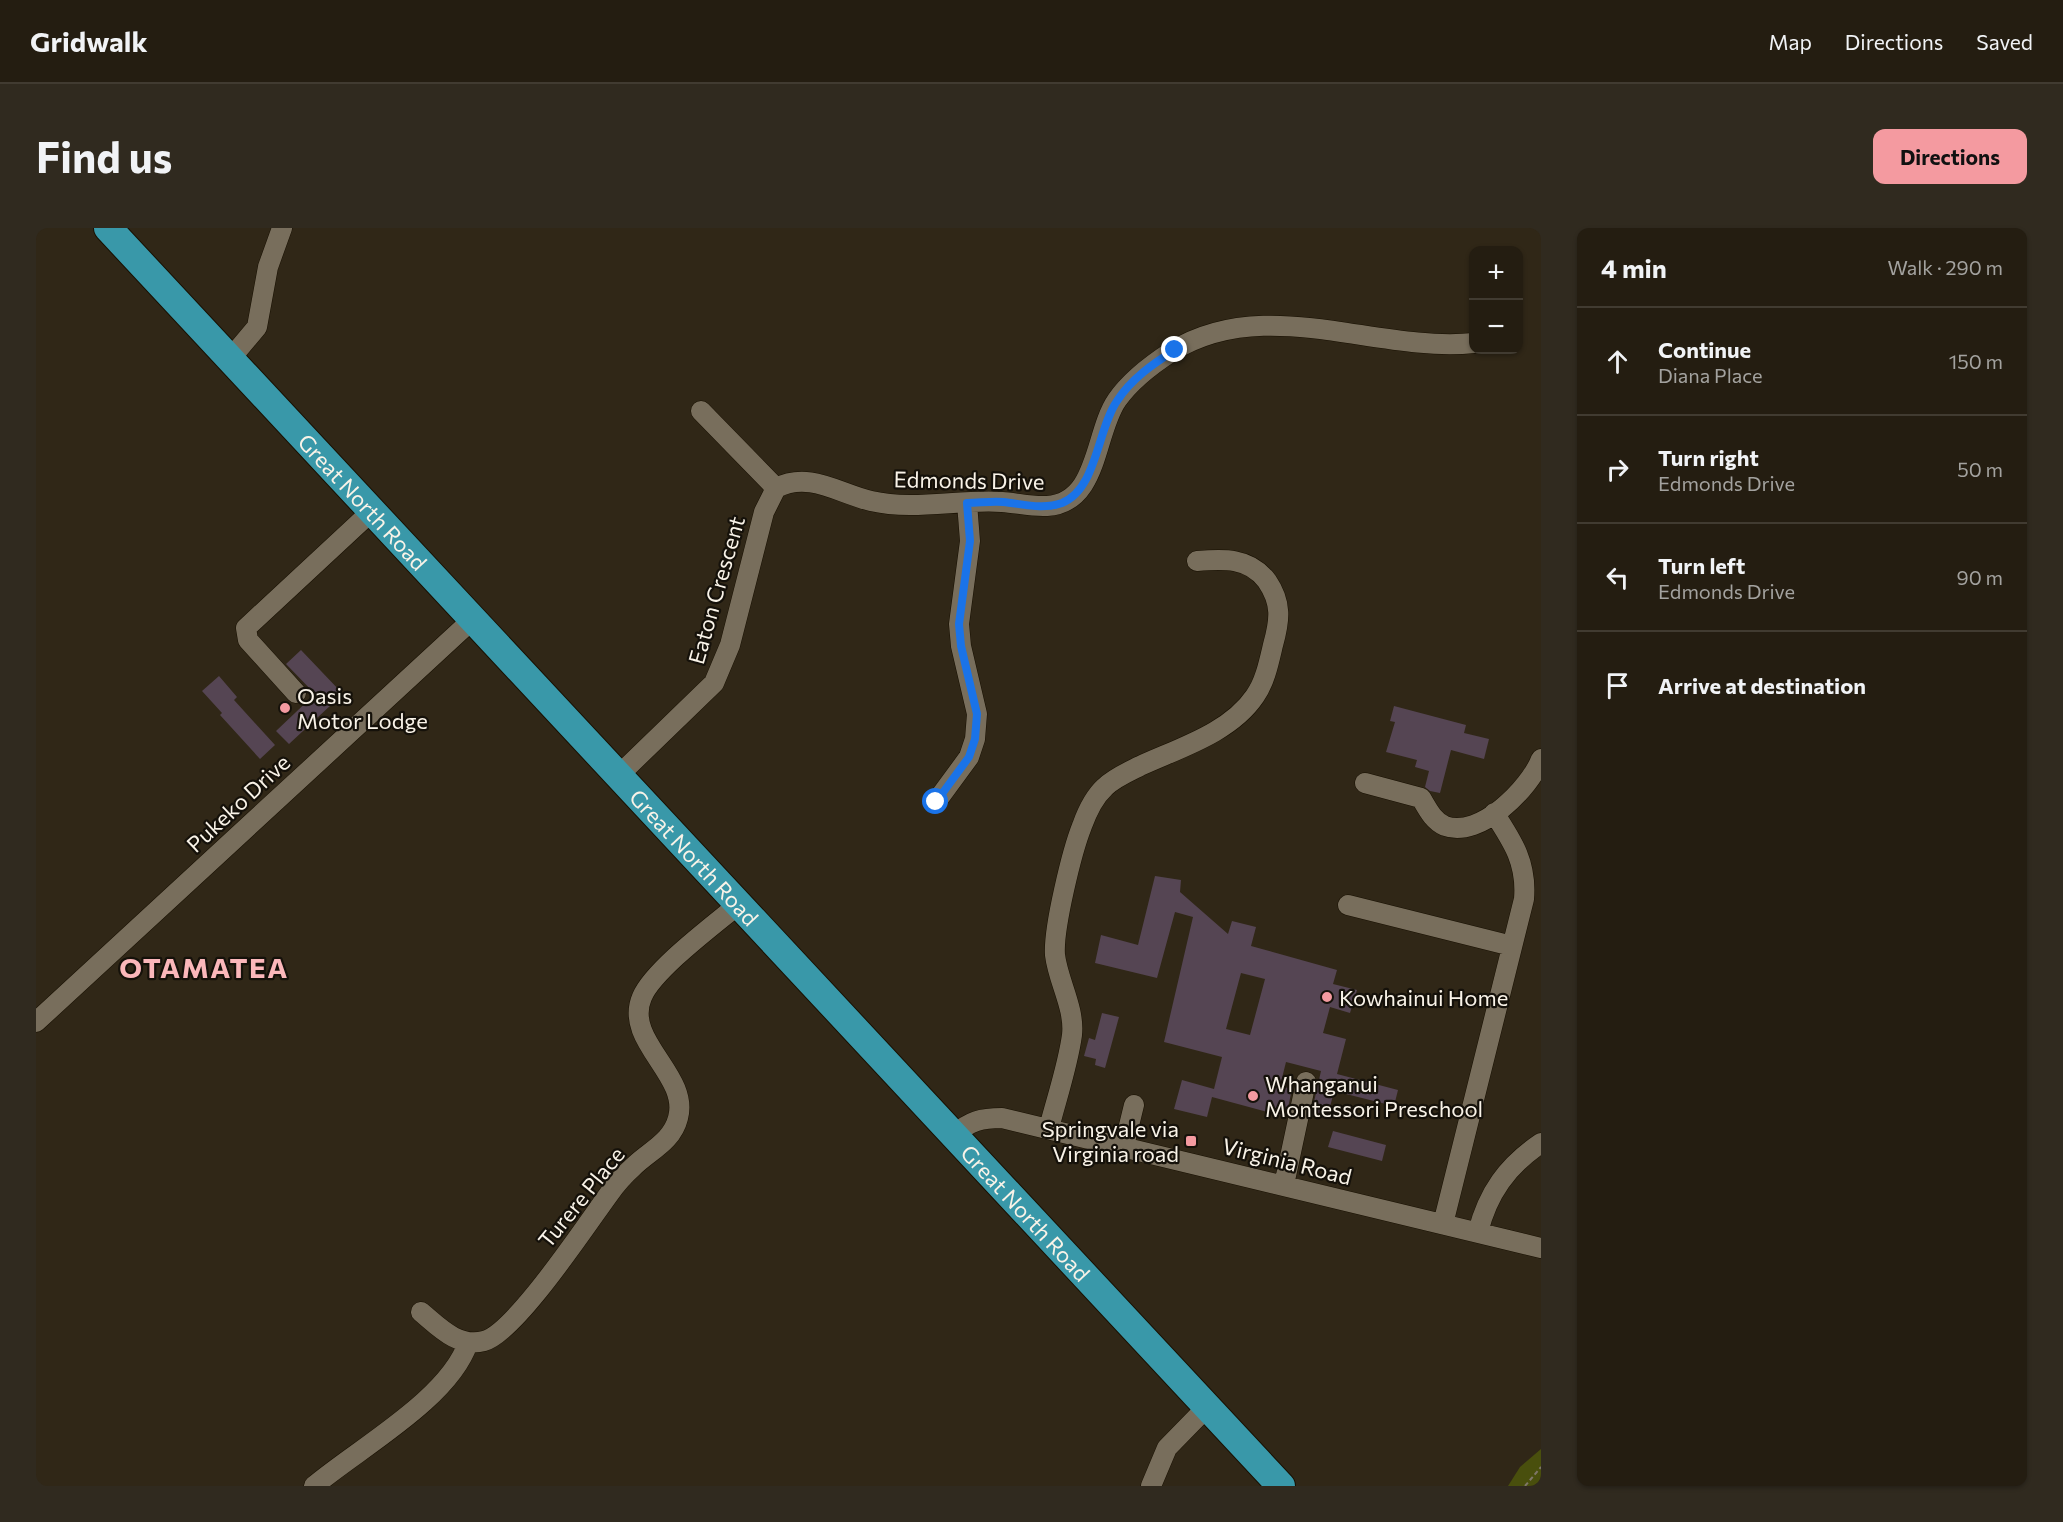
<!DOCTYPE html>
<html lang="en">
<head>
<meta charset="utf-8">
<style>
	body { margin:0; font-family:Commissioner,sans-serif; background:#302a1f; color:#f1f3f6 }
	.controls { position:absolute; right:18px; top:18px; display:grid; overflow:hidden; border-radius:12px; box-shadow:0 2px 4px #0004 }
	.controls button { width:54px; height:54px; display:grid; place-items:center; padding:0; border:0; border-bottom:2px solid #413b31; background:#241d11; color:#f1f3f6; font:30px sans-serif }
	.stop { position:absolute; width:18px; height:18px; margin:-14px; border:4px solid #1a73e8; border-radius:50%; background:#fff }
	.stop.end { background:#1a73e8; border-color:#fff; box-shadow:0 2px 6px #0008 }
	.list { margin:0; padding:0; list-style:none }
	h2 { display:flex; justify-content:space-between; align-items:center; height:78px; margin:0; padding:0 24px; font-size:26px }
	h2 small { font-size:20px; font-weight:400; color:#a3a29f }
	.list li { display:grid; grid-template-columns:39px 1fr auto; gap:18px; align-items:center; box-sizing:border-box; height:108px; padding:0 24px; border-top:2px solid #413b31 }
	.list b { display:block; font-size:22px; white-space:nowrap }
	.list p { margin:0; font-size:20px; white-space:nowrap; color:#a3a29f }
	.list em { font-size:20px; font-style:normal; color:#a3a29f }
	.icon { flex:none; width:33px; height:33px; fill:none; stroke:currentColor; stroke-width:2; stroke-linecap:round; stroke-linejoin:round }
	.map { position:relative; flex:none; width:1505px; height:1258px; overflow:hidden; border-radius:12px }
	header { display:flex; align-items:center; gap:36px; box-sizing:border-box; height:84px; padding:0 30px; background:#241d11; border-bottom:2px solid #413b31 }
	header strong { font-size:28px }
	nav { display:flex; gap:33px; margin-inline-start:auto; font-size:21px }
	.intro { display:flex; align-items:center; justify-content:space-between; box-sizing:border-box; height:144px; padding:0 36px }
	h1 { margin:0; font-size:42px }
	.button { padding:15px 27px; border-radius:12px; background:#f49aa0; color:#111; font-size:21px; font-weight:700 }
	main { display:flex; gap:36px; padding:0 36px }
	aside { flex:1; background:#241d11; border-radius:12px; box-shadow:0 2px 4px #0004 }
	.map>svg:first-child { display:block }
	.green { fill:#494f0d }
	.building { fill:#554553; fill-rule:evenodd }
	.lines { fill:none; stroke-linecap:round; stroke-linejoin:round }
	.minor-casing { stroke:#181002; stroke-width:21 }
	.highway-casing { stroke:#181002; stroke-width:30 }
	.path { stroke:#7f7769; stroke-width:2; stroke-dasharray:4.5 3; stroke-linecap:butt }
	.minor { stroke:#786e5c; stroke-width:20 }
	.highway { stroke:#3998a9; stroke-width:28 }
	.route { stroke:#1a73e8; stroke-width:8 }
	.poi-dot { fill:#f49aa0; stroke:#15110a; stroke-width:2 }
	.labels { text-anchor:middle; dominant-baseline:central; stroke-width:4.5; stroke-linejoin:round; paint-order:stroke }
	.street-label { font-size:22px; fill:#f9f3e8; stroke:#15110a }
	.poi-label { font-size:22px; fill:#f9f3e8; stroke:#15110a; text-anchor:start }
	.district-label { font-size:28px; font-weight:bold; letter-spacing:1.5px; fill:#fbb7ba; stroke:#15110a }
</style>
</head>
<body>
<header>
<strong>Gridwalk</strong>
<nav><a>Map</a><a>Directions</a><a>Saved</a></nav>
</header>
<div class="intro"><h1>Find us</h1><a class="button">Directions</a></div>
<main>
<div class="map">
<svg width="1505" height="1258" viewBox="0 0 1505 1258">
	<rect width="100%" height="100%" fill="#302717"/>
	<path class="green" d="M1505,1221V1258H1472L1484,1239Z"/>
	<path class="building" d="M265,422L305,464L293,475L295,477L253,516L240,503L279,466L250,436Z
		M183,448L201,469L198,472L239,517L224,531L184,487L186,485L166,463Z
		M1358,478L1430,497L1428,505L1453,511L1448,531L1415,522L1404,565L1394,563L1389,559L1393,543L1379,539L1381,532L1350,524L1359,494L1354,493Z
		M1119,648L1145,652L1144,664L1192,706L1196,693L1220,699L1215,718L1301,742L1297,756L1321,762L1314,785L1294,779L1287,805L1310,811L1301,846L1362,862L1358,878L1298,863L1291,891L1275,887L1285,843L1250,834L1244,858L1256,861L1250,889L1176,869L1171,889L1138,881L1146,852L1178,861L1186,829L1128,814L1157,689L1139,684L1121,750L1059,735L1065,707L1102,717ZM1205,745L1229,751L1214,807L1190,801Z
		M1066,785L1083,789L1069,840L1059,837L1060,831L1048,828L1053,810L1059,812Z
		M1297,903L1350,917L1346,933L1292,919Z"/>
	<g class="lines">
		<defs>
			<path id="minor" d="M195,130L221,99L232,39L246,0
				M740,260C773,243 802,265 835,273C878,283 923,271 966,274C981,275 996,279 1011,278C1063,275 1058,205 1081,172C1095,152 1115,137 1135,124C1229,65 1338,125 1438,115
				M260,465L212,412L210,400L336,283
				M583,547L678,455L694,417L728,284L740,260L665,183
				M1329,555L1385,570C1391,580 1397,593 1409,598C1444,611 1494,560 1505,531
				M900,574L933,529L939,511L941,486L925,418L923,396L934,313L931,275
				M1312,677L1476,718
				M0,794L437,391
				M1013,900C1021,869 1032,837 1036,807C1039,780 1022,753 1019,727C1017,701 1036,623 1046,598C1051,584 1058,569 1069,559C1078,550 1092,544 1104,538C1143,520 1194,505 1219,468C1229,454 1233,434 1237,417C1244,392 1246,375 1231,353C1213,329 1187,331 1161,333
				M918,907C934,893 945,890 966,890L1505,1020
				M1088,918L1098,877
				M1248,957L1270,854
				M1407,996L1488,671C1491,635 1477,614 1458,585
				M1442,1004C1452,965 1471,938 1505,915
				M385,1084C403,1099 422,1120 448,1113C479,1105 551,996 573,966C580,956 588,947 597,939C613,923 636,914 642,890C654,847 587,813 606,769C617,742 679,696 703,676
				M278,1258C323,1220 413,1171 432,1115
				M1115,1258L1131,1220L1171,1179"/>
			<g id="highway">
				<path id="s1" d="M72,0L1245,1258"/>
			</g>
		</defs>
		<use href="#minor" class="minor-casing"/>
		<use href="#highway" class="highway-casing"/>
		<path class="path" d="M1489,1258L1505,1239"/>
		<use href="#minor" class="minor"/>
		<use href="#highway" class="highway"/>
	</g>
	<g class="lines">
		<path class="route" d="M900,574L933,529L939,511L941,486L925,418L923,396L934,313L931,275C943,275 955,273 967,274C987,276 1007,282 1026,275C1061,261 1061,202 1081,173C1095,151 1118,135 1139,122"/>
	</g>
	<g class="poi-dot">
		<circle cx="249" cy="480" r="6"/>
		<circle cx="1291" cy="769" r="6"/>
		<circle cx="1217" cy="868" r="6"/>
		<rect x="1149" y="907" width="12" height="12" rx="3"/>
	</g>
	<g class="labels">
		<g class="street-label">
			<text transform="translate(933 252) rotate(1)">Edmonds Drive</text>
			<text stroke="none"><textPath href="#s1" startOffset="374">Great North Road</textPath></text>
			<text transform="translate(680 362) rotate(-74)">Eaton Crescent</text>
			<text transform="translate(202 575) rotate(-43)">Pukeko Drive</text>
			<text stroke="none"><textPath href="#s1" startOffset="860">Great North Road</textPath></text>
			<text transform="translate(1251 933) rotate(14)">Virginia Road</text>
			<text transform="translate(545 969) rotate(-51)">Turere Place</text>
			<text stroke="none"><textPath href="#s1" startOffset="1346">Great North Road</textPath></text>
		</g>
		<g class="poi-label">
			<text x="261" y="467">Oasis<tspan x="261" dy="25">Motor Lodge</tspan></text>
			<text x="1303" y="769">Kowhainui Home</text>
			<text x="1229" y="855">Whanganui<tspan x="1229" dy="25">Montessori Preschool</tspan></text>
			<text x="1143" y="900" text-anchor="end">Springvale via<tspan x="1143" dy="25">Virginia road</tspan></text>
		</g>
		<g class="district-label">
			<text x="168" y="739">OTAMATEA</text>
		</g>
	</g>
</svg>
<div class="controls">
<button>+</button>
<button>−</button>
</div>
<div class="stop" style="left:900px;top:574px"></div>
<div class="stop end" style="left:1139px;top:122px"></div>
</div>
<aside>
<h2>4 min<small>Walk · 290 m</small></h2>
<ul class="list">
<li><svg class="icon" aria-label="ahead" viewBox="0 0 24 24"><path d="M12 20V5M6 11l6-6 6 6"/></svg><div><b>Continue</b><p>Diana Place</p></div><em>150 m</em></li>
<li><svg class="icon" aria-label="right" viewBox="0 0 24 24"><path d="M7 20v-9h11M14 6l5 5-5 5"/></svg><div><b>Turn right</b><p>Edmonds Drive</p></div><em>50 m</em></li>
<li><svg class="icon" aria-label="left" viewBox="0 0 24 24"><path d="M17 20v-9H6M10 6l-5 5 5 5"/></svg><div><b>Turn left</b><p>Edmonds Drive</p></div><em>90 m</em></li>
<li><svg class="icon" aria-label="arrive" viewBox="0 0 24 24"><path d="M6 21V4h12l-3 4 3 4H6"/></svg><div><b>Arrive at destination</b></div></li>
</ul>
</aside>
</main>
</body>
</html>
